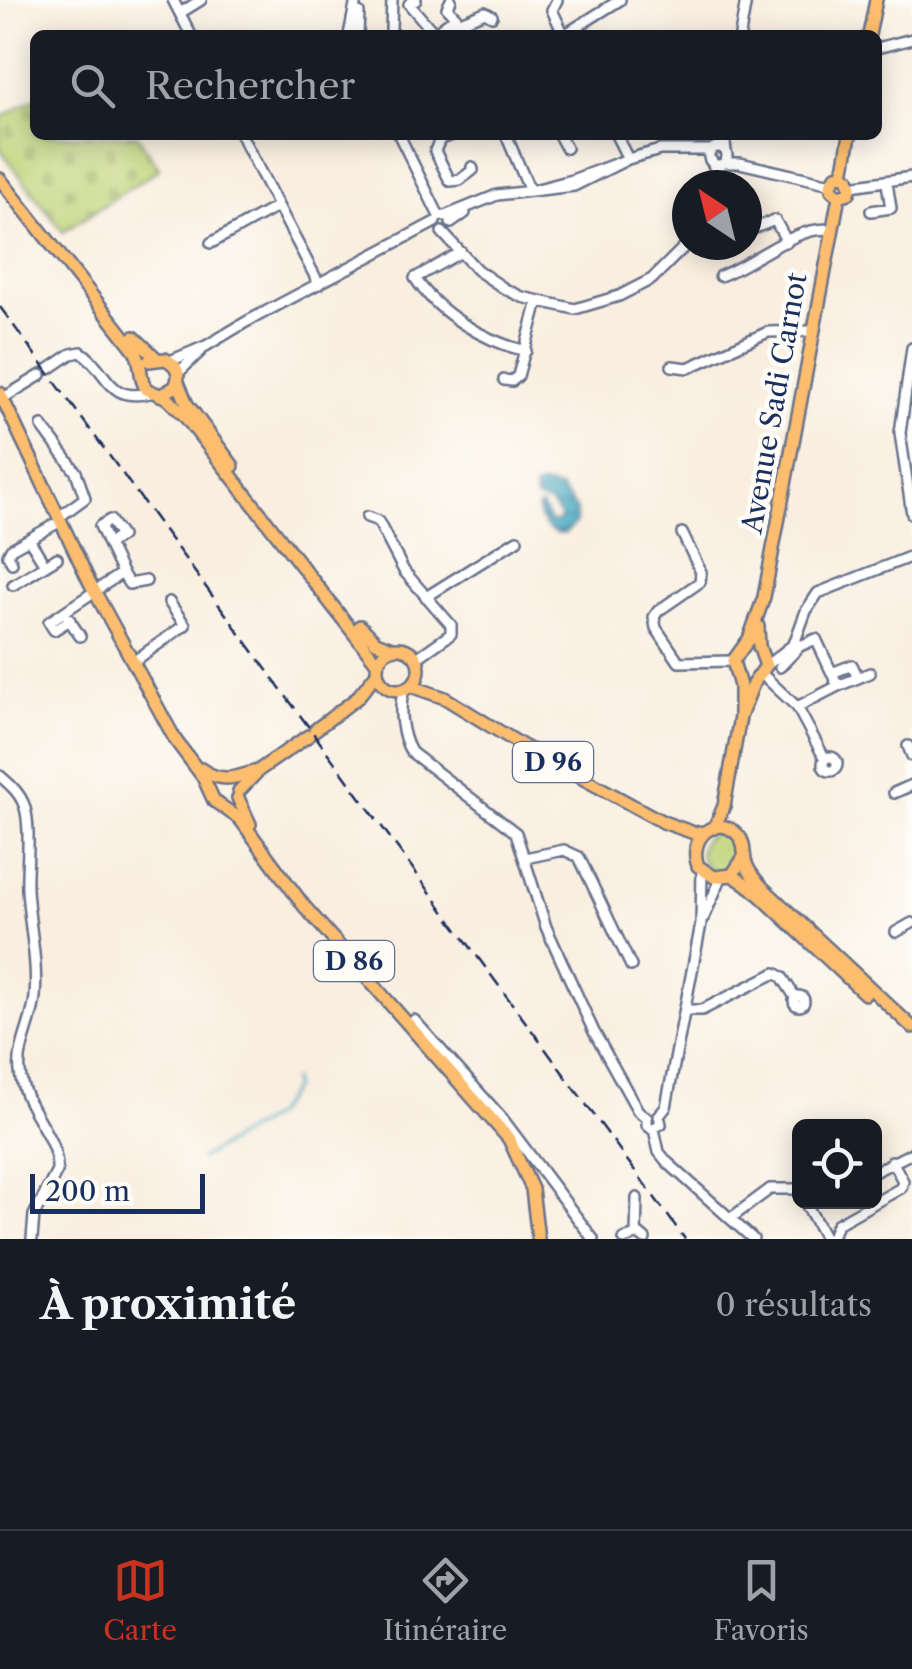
<!DOCTYPE html>
<html lang="fr">
<head>
<meta charset="utf-8">
<style>
	body { margin:0; font-family:"Libre Caslon Text",serif; background:#242831; color:#f1f3f6 }
	.controls { position:absolute; right:30px; bottom:30px; display:grid; overflow:hidden; border-radius:15px; box-shadow:0 5px 25px #0003 }
	.controls button { width:90px; height:90px; display:grid; place-items:center; padding:0; border:0; border-bottom:2px solid #363941; background:#171b24; color:#f1f3f6; font:50px sans-serif }
	.compass { position:absolute; left:672px; top:170px; width:90px; height:90px; border-radius:50%; background:#171b24; box-shadow:0 5px 25px #0003; rotate:325deg }
	.scale { position:absolute; left:30px; bottom:25px; width:175px; box-sizing:border-box; padding-left:10px; border:5px solid #1b2f5e; border-top:0; font-size:28px; line-height:35px; white-space:nowrap; color:#1b2f5e; -webkit-text-stroke:8px #fdfcf7; paint-order:stroke }
	.list { margin:0; padding:0; list-style:none }
	h2 { display:flex; justify-content:space-between; align-items:center; height:130px; margin:0; padding:0 40px; font-size:42px }
	h2 small { font-size:32px; font-weight:400; color:#9ea1a6 }
	.icon { flex:none; width:55px; height:55px; fill:none; stroke:currentColor; stroke-width:2; stroke-linecap:round; stroke-linejoin:round }
	.map { position:relative; flex:none; width:912px; height:1239px; overflow:hidden }
	.search { position:absolute; background:#171b24; box-shadow:0 5px 25px #0003; left:30px; right:30px; top:30px; height:110px; display:flex; align-items:center; gap:25px; box-sizing:border-box; padding:0 35px; border-radius:15px; color:#9ea1a6; font-size:38px }
	.sheet { height:290px; background:#171b24 }
	nav { display:flex; justify-content:space-around; align-items:center; box-sizing:border-box; height:140px; border-top:2px solid #363941; background:#171b24; font-size:28px; color:#9ea1a6 }
	nav a { display:grid; justify-items:center; gap:5px }
	nav .on { color:#c8321e }
	.map>svg:first-child { display:block }
	.grass { fill:#bfd275; stroke:#6d806a; stroke-width:2.5 }
	.cemetery { fill:url(#cemetery-stones); stroke:#6d806a; stroke-width:2.5 }
	.water { fill:url(#water-rules); stroke:#2e6b90; stroke-width:2.5 }
	.lines { fill:none; stroke-linecap:round; stroke-linejoin:round }
	.stream { stroke:#41a7c1; stroke-width:2.5 }
	.minor-casing { stroke:#69728b; stroke-width:14 }
	.major-casing { stroke:#69728b; stroke-width:16 }
	.minor { stroke:#fff; stroke-width:9 }
	.major { stroke:#fcbd6e; stroke-width:11 }
	.rail { stroke:#1b2f5e; stroke-width:2.5; stroke-dasharray:15 8; stroke-linecap:butt }
	.labels { text-anchor:middle; dominant-baseline:central; stroke-width:9; stroke-linejoin:round; paint-order:stroke }
	.shield { fill:#fdfcf7; stroke:#5f6c8c; stroke-width:2.5 }
	.shield-label { font-size:25px; font-weight:bold; fill:#1b2f5e }
	.street-label { font-size:28px; fill:#1b2f5e; stroke:#fdfcf7 }
</style>
</head>
<body>
<div class="map">
<svg width="912" height="1239" viewBox="0 0 912 1239">
	<defs>
		<pattern id="cemetery-stones" width="16" height="16" patternUnits="userSpaceOnUse" patternTransform="scale(2.5)"><rect width="16" height="16" fill="#bfd275"/><path d="M2 7V4a2 2 0 0 1 4 0v3zM10 15v-3a2 2 0 0 1 4 0v3z" fill="#a4b568"/></pattern>
		<pattern id="water-rules" width="6" height="5" patternUnits="userSpaceOnUse" patternTransform="scale(2.5)"><rect width="6" height="5" fill="#41a7c1"/><path d="M0 2.5h6" fill="none" stroke="#3688a0"/></pattern>
	</defs>
	<rect width="100%" height="100%" fill="#fdfcf7"/>
	<filter id="ink" filterUnits="userSpaceOnUse"><feTurbulence type="fractalNoise" baseFrequency=".01" numOctaves="2"/><feDisplacementMap in="SourceGraphic" scale="20" xChannelSelector="R" yChannelSelector="G"/><feConvolveMatrix kernelMatrix="1 2 1 2 8 2 1 2 1" color-interpolation-filters="sRGB"/></filter>
	<filter id="wash" filterUnits="userSpaceOnUse"><feTurbulence type="fractalNoise" baseFrequency=".0048" numOctaves="4" result="noise"/><feDisplacementMap in="SourceGraphic" scale="40" xChannelSelector="R" yChannelSelector="G"/><feGaussianBlur stdDeviation="2.25" result="paint"/><feColorMatrix in="noise" values="0 0 0 0 0 0 0 0 0 0 0 0 0 0 0 0 0 1.4 0 .05"/><feComposite in="paint" operator="in"/></filter>
	<g filter="url(#wash)">
		<rect width="100%" height="100%" fill="#f9eedf"/>
		<path class="grass" d="M700 852a19 19 0 1 1 38 0a19 19 0 1 1-38 0Z"/>
		<path class="cemetery" d="M35,98V135H137L159,169L63,232L0,149V119Z"/>
		<path class="water" d="M541,485L560,489L576,509V523L565,533C551,536 540,523 538,510L541,506L551,523L559,521L560,516L550,503L536,499L534,489Z"/>
		<g class="lines">
			<path class="stream" d="M200,1159L273,1116L293,1088L292,1079"/>
		</g>
	</g>
	<g filter="url(#ink)">
		<g class="lines">
			<defs>
				<path id="minor" d="M173,0L191,35
					M416,0L409,4L434,33L456,17L447,8L451,0
					M557,0L552,10L563,33
					M180,13L201,0
					M453,25L485,12L492,16
					M391,29L392,0
					M349,35L356,0
					M358,35L359,13
					M564,35L620,0
					M740,35L746,0
					M877,48L912,39
					M241,135L319,284
					M399,135L439,216
					M452,135L440,139L435,151L450,181L460,180L473,170L472,167
					M506,135L530,191
					M559,135L566,148
					M616,135L628,159L660,150H712
					M724,135L726,151
					M709 156a9 9 0 1 1 18 0a9 9 0 1 1-18 0Z
					M712,161L715,171L712,185
					M724,163H740L831,184
					M851,186L912,177
					M871,211L891,208L887,183
					M445,216L497,195L574,186L628,159L572,180L530,191
					M451,223L465,213
					M747,231L775,220L787,242
					M442,232L477,270L505,289L522,297L575,309L619,296L652,279L687,244
					M211,243L278,206
					M461,252L415,278C439,314 484,341 526,351
					M720,276C752,265 799,223 832,230
					M912,348L900,433L912,514
					M170,361L206,346L246,322L435,222
					M672,366L688,368L768,332L812,331
					M49,369L71,354L81,352C109,370 106,403 150,393
					M178,373L201,351
					M504,380L512,381L518,376L538,301
					M0,400L41,375
					M42,426L76,472L85,498L59,517
					M367,517L378,521L404,571L451,625V634L417,658
					M682,533L701,572L700,582L658,611L654,617L656,628L679,662L733,661
					M29,539L45,565
					M12,563L8,555L11,549L61,521
					M122,573L129,584L146,581
					M13,585L57,558
					M426,597L517,540
					M68,618L80,636
					M70,620L54,630L49,622L122,573L108,544L121,536L110,520L100,526L108,544
					M133,662L185,625L169,602
					M766,666L794,644L806,611L818,593L912,556
					M780,667L800,646L816,639L838,686L797,707
					M832,673L852,665L858,678
					M763,675L797,707L825,759
					M838,686L870,673
					M404,689C398,709 401,734 411,752L516,833L546,927L594,1032L638,1111L647,1118V1125L652,1129L661,1124L659,1116L666,1107L701,924L702,870
					M908,746L912,756
					M823 764a7 7 0 1 1 14 0a7 7 0 1 1-14 0Z
					M0,776C12,786 23,796 26,812C31,837 26,864 27,889C29,925 38,961 35,997C33,1022 17,1047 20,1072C23,1109 59,1136 57,1171L34,1215L32,1239
					M894,793L912,785
					M525,858L564,850L579,857L631,966
					M704,917L721,878
					M896,932L912,923
					M794 1001a5 5 0 1 1 10 0a5 5 0 1 1-10 0Z
					M685,1010H702L775,973L782,977L795,997
					M414,1020L502,1118L593,1239
					M654,1129L659,1152L667,1162L753,1239
					M874,1172L912,1153
					M805,1202L825,1238
					M731,1218L770,1189H800
					M636,1235L637,1198
					M832,1237L837,1224L901,1188L903,1181L892,1161
					M624,1239L639,1234L645,1239"/>
				<path id="major" d="M869,35L876,0
					M843,175L850,135
					M0,179L134,349C143,363 138,376 146,389L167,398L184,415L377,663
					M839,196L849,193L851,186L848,178L843,175
					M839,196L832,190L831,184L836,176L843,175
					M134,337L156,358
					M149,361L165,359C178,365 181,375 175,387L161,395
					M178,382L187,404L233,466
					M0,393L90,583L176,741L203,777L214,801L240,819L304,906L509,1139L532,1189L538,1239
					M360,626L376,642L392,648
					M377 669a21 21 0 1 1 42 0a21 21 0 1 1-42 0Z
					M411,686L445,698L523,746L663,822L694,833L705,832
					M740,717V686L733,661L749,639L764,597L839,196
					M315,730L357,698L377,673
					M201,769C220,782 232,779 253,772
					M239,791L259,770L308,736
					M238,798L250,824
					M714,828L724,806L740,717L753,684L766,666L759,646L758,626
					M744,857L732,875L714,877L698,866C687,838 717,812 738,835C745,843 743,849 745,859C746,869 755,879 762,887L912,1027
					M732,875L752,888L865,994"/>
			</defs>
			<use href="#minor" class="minor-casing"/>
			<use href="#major" class="major-casing"/>
			<use href="#minor" class="minor"/>
			<use href="#major" class="major"/>
			<path class="rail" d="M0,307L685,1239"/>
		</g>
	</g>
	<g class="labels">
		<g class="shield">
			<rect x="513" y="742" width="80" height="40" rx="8"/>
			<rect x="314" y="941" width="80" height="40" rx="8"/>
		</g>
		<g class="shield-label">
			<text x="553" y="762">D 96</text>
			<text x="354" y="961">D 86</text>
		</g>
		<g class="street-label">
			<text transform="translate(774 403) rotate(-80)">Avenue Sadi Carnot</text>
		</g>
	</g>
</svg>
<div class="controls">
<button><svg class="icon" aria-label="locate" viewBox="0 0 24 24"><circle cx="12" cy="12" r="6"/><path d="M12 2v4M12 18v4M2 12h4M18 12h4"/></svg></button>
</div>
<svg class="compass" viewBox="-18 -18 36 36"><path d="M0-13l5 13h-10z" fill="#e53935"/><path d="M0 13l5-13h-10z" fill="#9ea1a6"/></svg>
<div class="scale">200 m</div>
<div class="search"><svg class="icon" aria-label="search" viewBox="0 0 24 24"><circle cx="10" cy="10" r="6"/><path d="M15 15l6 6"/></svg>Rechercher</div>
</div>
<section class="sheet">
<h2>À proximité<small>0 résultats</small></h2>
<ul class="list">
</ul>
</section>
<nav>
<a class="on"><svg class="icon" aria-label="map" viewBox="0 0 24 24"><path d="M3 6l6-2 6 2 6-2v14l-6 2-6-2-6 2zM9 4v14M15 6v14"/></svg>Carte</a>
<a><svg class="icon" aria-label="directions" viewBox="0 0 24 24"><path d="M12 3l9 9-9 9-9-9zM9 14v-3h6M13 9l2 2-2 2"/></svg>Itinéraire</a>
<a><svg class="icon" aria-label="saved" viewBox="0 0 24 24"><path d="M7 4h10v16l-5-4-5 4z"/></svg>Favoris</a>
</nav>
</body>
</html>
